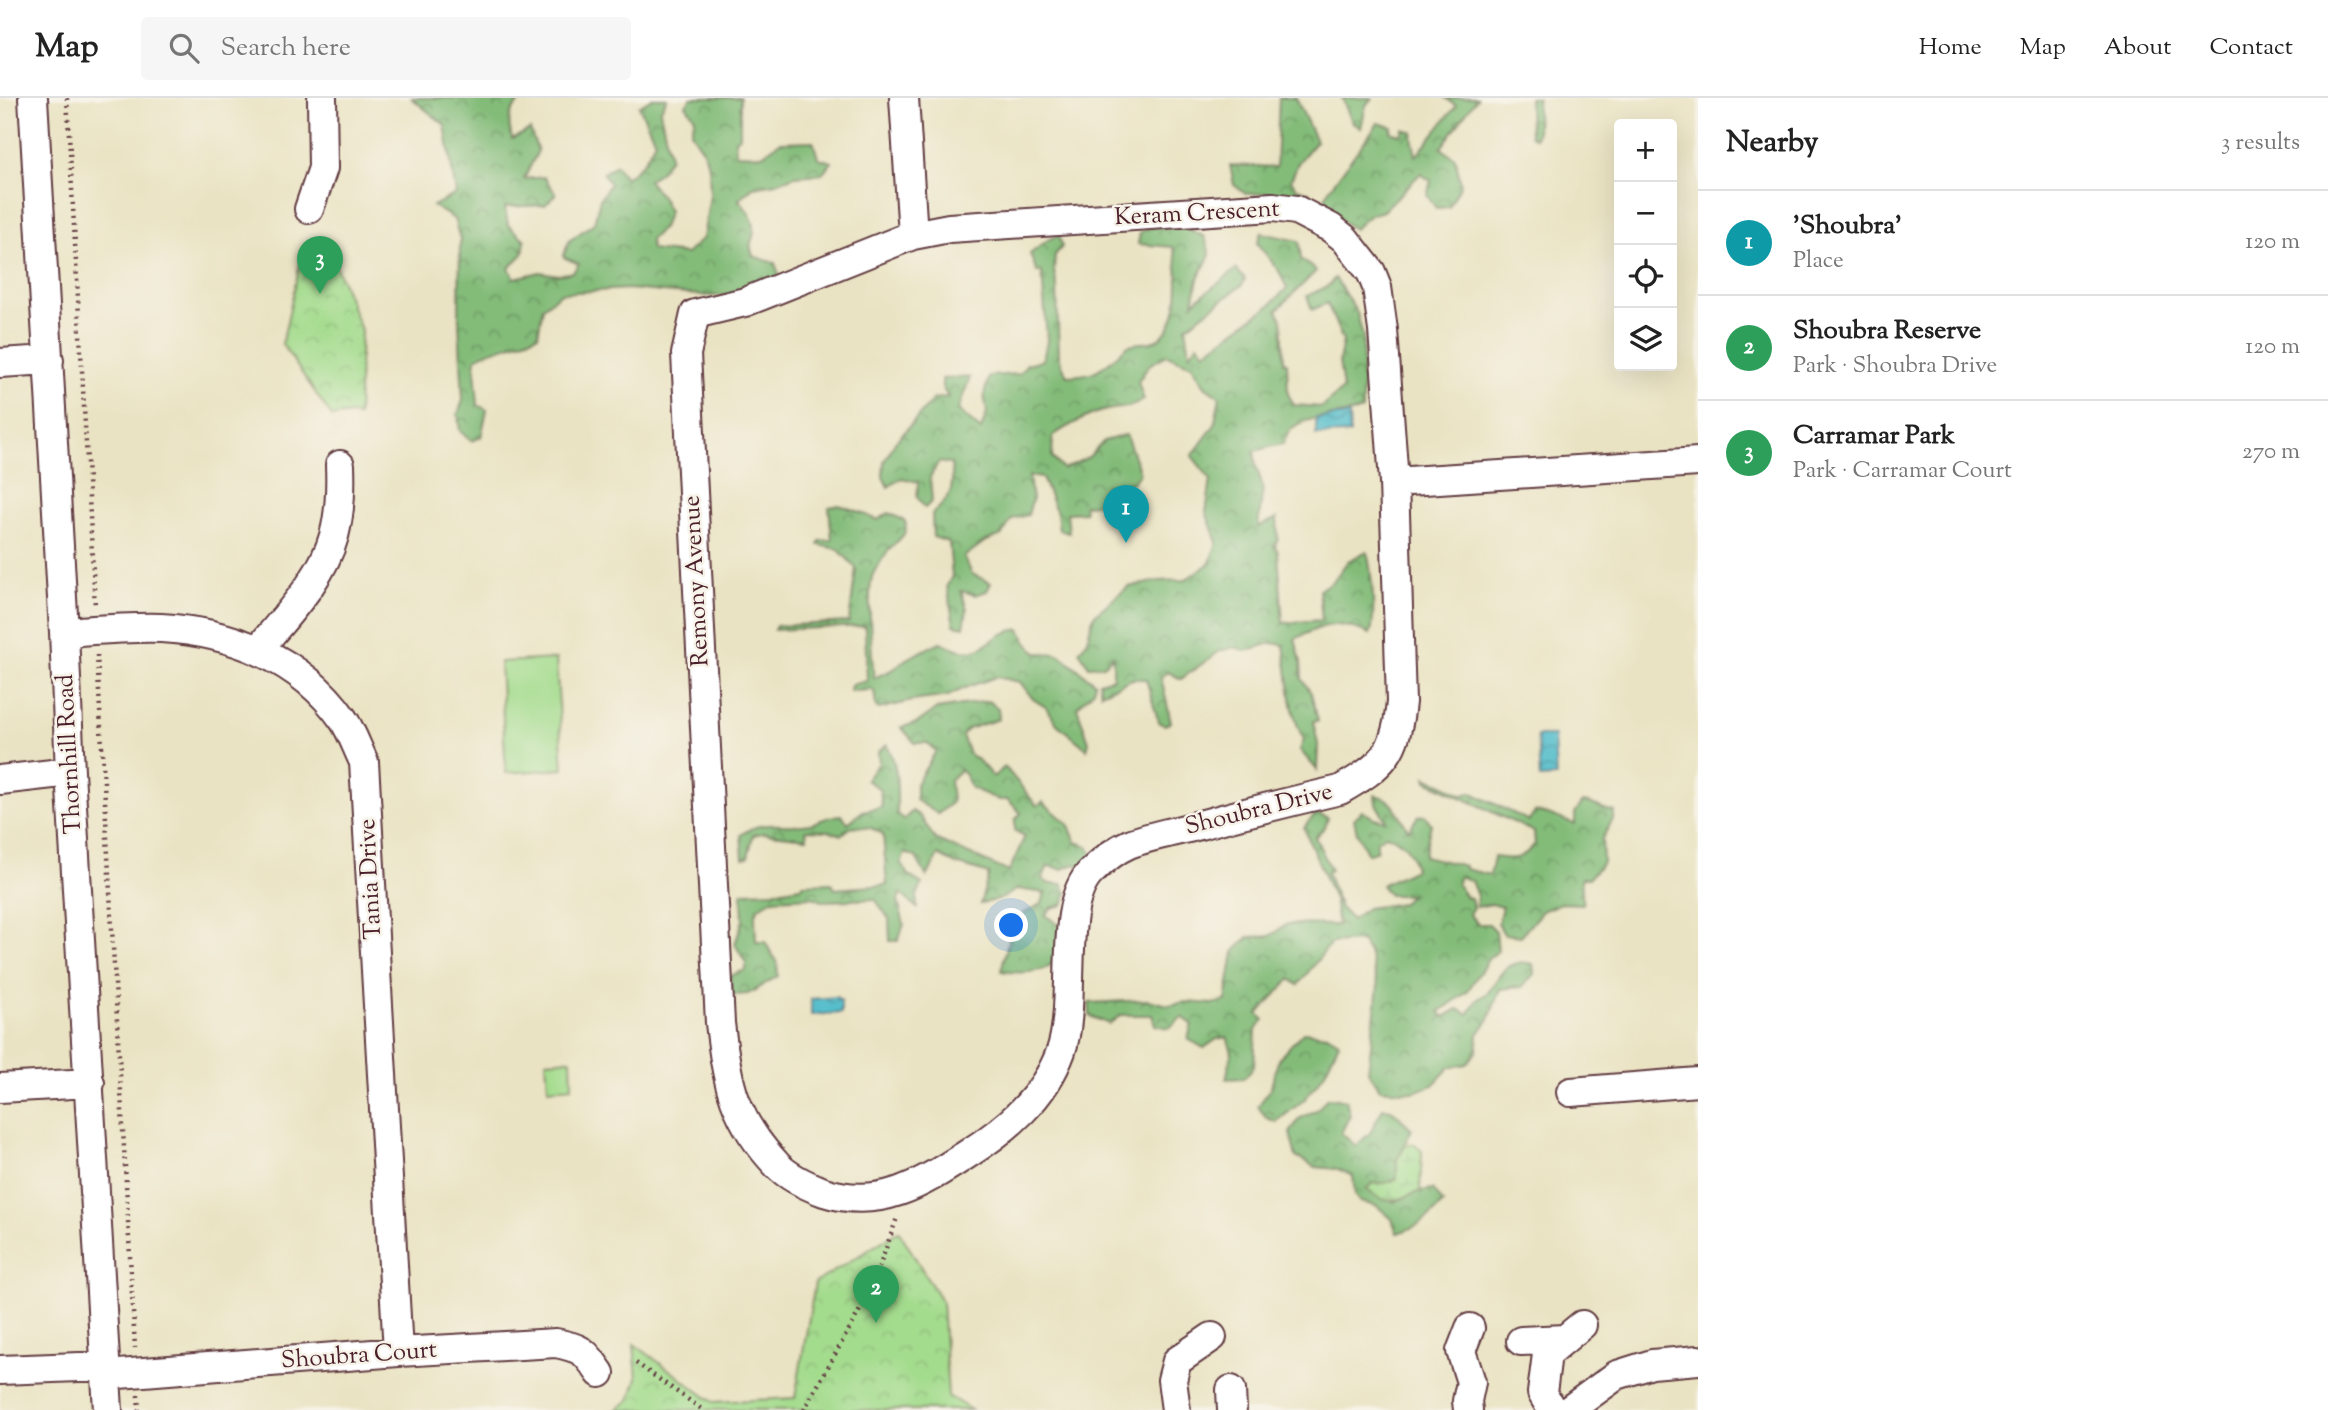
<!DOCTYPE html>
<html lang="en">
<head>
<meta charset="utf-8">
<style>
	body { margin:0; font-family:"Sorts Mill Goudy",serif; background:#f6f6f6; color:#222 }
	.controls { position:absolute; right:21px; top:21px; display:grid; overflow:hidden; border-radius:7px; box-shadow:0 7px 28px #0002 }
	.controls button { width:63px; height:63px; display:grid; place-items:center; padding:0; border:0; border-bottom:2px solid #e0e0e0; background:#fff; color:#222; font:35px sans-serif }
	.you { position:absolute; left:1012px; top:828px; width:24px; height:24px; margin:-18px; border:5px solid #fff; border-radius:50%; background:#1a73e8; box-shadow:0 0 0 10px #1a73e833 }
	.badge { display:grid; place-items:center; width:46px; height:46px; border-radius:50%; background:#b5179e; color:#fff; font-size:23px; font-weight:700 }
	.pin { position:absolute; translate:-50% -58px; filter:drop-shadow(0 2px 4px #0008) }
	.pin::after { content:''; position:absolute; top:37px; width:24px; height:21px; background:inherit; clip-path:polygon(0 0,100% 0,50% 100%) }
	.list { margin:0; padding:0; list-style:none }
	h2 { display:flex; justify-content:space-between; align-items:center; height:91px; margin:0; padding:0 28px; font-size:30px }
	h2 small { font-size:23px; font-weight:400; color:#767676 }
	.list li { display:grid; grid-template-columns:46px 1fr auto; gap:21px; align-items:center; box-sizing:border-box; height:105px; padding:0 28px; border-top:2px solid #e0e0e0 }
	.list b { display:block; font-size:26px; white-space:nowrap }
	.list p { margin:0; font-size:23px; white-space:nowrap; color:#767676 }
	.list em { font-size:23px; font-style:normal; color:#767676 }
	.icon { flex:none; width:38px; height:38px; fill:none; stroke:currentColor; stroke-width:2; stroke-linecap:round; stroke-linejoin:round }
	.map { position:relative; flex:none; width:1698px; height:1312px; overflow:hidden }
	header { display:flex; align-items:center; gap:42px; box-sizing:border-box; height:98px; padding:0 35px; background:#fff; border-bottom:2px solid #e0e0e0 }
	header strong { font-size:33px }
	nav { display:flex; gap:38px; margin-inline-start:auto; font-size:24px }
	.search { width:490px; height:63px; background:#f6f6f6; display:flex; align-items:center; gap:18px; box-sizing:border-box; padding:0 24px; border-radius:7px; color:#767676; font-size:26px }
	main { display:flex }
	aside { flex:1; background:#fff }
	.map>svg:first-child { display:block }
	.forest { fill:url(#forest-crowns); stroke:#666e52; stroke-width:2 }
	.wetland { fill:url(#wetland-marsh); stroke:#777e5c; stroke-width:2 }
	.park { fill:url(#park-crowns); stroke:#777e5c; stroke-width:2 }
	.garden { fill:#a4dc8e; stroke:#777e5c; stroke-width:2 }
	.water { fill:url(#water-waves); stroke:#4d6e7a; stroke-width:2 }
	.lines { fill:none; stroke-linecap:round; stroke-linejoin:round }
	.minor-casing { stroke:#623c42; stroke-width:32 }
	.path { stroke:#623c42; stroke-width:4.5; stroke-dasharray:2 5; stroke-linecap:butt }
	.minor { stroke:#fff; stroke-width:28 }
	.labels { text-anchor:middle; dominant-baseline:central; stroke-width:5; stroke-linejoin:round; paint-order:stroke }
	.street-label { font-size:24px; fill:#4a1f2b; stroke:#f7f3e8 }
</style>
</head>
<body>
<header>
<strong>Map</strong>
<div class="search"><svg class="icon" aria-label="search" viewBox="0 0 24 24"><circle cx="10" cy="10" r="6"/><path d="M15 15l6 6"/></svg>Search here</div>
<nav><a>Home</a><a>Map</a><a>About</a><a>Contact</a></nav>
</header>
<main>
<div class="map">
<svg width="1698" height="1312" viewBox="0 0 1698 1312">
	<defs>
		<pattern id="forest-crowns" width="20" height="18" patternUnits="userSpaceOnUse" patternTransform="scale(1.75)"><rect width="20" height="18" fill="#83bc79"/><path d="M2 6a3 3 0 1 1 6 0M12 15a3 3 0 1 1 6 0" fill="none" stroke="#6d9863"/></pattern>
		<pattern id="wetland-marsh" width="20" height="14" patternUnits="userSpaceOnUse" patternTransform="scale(1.75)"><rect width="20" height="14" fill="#a4dc8e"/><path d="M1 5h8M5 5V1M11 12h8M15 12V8" fill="none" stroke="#8fbc7b"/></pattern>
		<pattern id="park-crowns" width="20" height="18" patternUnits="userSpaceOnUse" patternTransform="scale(1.75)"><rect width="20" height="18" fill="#a4dc8e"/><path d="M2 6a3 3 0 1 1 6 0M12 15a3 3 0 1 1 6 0" fill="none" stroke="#8fbc7b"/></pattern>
		<pattern id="water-waves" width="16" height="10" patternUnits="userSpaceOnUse" patternTransform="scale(1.75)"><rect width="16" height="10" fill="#50bcca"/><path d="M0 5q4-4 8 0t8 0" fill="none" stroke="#4498a4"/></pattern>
	</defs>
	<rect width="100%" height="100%" fill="#f7f3e8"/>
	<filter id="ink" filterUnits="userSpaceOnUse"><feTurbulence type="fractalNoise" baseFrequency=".0143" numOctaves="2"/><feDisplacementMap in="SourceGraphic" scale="14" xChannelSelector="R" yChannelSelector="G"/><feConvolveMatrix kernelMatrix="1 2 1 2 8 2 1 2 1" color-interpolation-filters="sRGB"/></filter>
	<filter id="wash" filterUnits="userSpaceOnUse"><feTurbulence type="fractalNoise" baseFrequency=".00686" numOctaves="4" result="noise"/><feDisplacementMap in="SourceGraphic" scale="28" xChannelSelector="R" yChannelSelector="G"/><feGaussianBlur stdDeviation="1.57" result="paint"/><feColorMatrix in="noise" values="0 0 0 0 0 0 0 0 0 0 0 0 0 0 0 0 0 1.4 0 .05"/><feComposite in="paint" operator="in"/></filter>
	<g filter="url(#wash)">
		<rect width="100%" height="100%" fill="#eae3c3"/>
		<path class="forest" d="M411,0H522C508,17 507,20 512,41L530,32L538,53L524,81L544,79L556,96L545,107L505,109L508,127L525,142L523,156L509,170L515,180L540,174L558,177L573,174L579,166L563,159L569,143L594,125L600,101L610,86L603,75L616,67L625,80C641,69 647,61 655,43L639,8L652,0H667L660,13L670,59L660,74L648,82L661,98L669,113L663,129L650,142L651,152L686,156L703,140L710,97L709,69L703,52L691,34L695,20L686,7L691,0H740V38L735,42L736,56L762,57L780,44L813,43L818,60L832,64L822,76L795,78L776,85L753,89L739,101C744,109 755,120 754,131C754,145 747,141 753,158L775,165L781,183L759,192L747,185L734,197L711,198L628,191L561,195L543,209L538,237C518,246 495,249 476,260L475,270L478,307L487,312L481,339L471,343L460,333L458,316L463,302L459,225L460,141L454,121L433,108L456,96L445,27Z
			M1279,0H1296L1316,43L1298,65L1291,82L1297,90L1309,94L1304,100L1287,95L1246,96L1234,87L1230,67L1276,69Z
			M1342,0H1372L1366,7L1361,30L1352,24Z
			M1446,0H1477L1441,50L1455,60L1461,86L1449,109L1436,110L1427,97L1431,83L1420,76L1383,113L1370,117L1354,131L1322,109L1328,93L1378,25L1392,29L1391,34L1401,37L1403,31L1413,34L1412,39L1416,58L1456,8Z
			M1529,0H1538C1534,14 1541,27 1535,40L1530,37Z
			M1179,126L1205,139L1210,157L1198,181L1193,205C1207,192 1222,184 1236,171L1245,181L1242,187L1186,229L1190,256L1198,246L1205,254L1270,207L1287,190L1279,173L1257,145L1261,135L1299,143L1301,161L1316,173L1277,212L1282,221L1284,264H1287L1288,296L1294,307L1322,309L1343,291L1339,263L1343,243L1327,205L1312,212L1307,198L1328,188L1335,180L1357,215L1363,239L1362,312C1341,320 1308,316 1291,331C1288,334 1285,342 1283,346L1254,353L1256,368L1263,389L1258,429L1277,420L1278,441L1275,447L1278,454L1283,525L1322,522L1319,492L1333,483L1348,463L1367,453C1371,470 1377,521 1370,536C1337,522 1326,525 1295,541L1301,564L1302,581L1311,595L1318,623H1313L1318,646L1317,672L1300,652L1304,641C1290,621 1288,572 1284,547L1272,545L1245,553L1235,549L1220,553L1181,581L1168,574L1161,579L1171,624L1165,627L1159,625L1146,581H1132L1101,595L1099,584L1113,580V558L1104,567L1089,568L1079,553L1086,545L1094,517L1128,489L1159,483L1185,482L1210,465L1217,444L1206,414L1211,382L1192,358L1214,328L1220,299L1205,288L1192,267L1167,257L1149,267L1138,284L1144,302C1128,311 1124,309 1107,312C1094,314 1063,330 1053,338L1052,359L1063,371L1089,359L1104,343L1126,337L1140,375L1132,385L1105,388L1096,406L1084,407L1085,414L1067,415L1069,435L1059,432L1057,415L1042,380L1029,378L1032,402L1028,417L1012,421L1002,437L984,444L964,459L972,476L991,485L987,493L976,497L961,493L967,511L964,529L954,527L947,488L952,478L949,444L933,439L932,416C951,400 955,390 951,366L939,364L930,379L932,403L925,410L917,399L918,384L902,380L888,389L883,379L884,364L895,344L934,301L948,299L942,289V281L970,279L958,312L981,332L987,314L984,297L989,278L1019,276L1027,266L1043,262L1047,243L1042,174H1037L1030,156L1049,141L1059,137L1062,149L1055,157L1054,173L1057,189L1059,259L1067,278C1090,277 1097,275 1115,259C1119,256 1123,251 1127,248C1135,244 1146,246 1154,243C1182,232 1181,173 1173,149L1138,146L1140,134L1150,130Z
			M839,407L860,414L877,422L889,415L905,423C909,438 897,442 888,453C883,460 877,469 873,476C866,494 872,558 874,580L894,571L906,561L940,544C988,568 981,536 1020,531L1027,545L1037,555L1059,556L1095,585L1093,593L1077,609L1089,644L1087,651L1057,626L1047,610L1033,601L1020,584L996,579L967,589L948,598L912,603L879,611L876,609L874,592L850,593L851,587L867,583L865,528L774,532L776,528L849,524L856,470L838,451L819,447L820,443L832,442L829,409Z
			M988,603L998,610L999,621L968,631L962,637L969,656L979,663L993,679L1005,669L1037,708L1043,704L1068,726L1076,744L1088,748L1093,758L1084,770L1075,766L1062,771L1048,768L1042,781L1050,786H1062L1067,795L1063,807L1051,810L1045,817L1059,827C1060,835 1061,843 1060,851C1056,877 1021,876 1001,873L1012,829L1018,819L1042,805L1045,795L1018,791L1000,801L980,806L989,776L956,766L938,757L927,779L916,759L905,755L901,766L908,777L922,786L917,798V810L900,795L898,803L904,826L898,843H890L889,821L875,801L822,803L813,799L773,801L758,810L755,820L756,844H765L777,864L778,878L748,896L732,897L730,878L746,872V865L735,846L743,822L742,794L777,793L801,789L803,786L832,785L835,791L887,787L883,736L871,730L853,728L841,737L829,733L806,732L807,740L763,735L753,737L748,759L743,760L741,737C763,719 784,731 810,726C821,723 828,718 841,717L848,725L863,713L882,709L880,691L866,682L879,665L878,654L887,647C899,669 897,691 897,716L904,722L912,713L920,718L935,741L1009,774L1025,738L1015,733V722L1021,715L1008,702H999L971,690L965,677L960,672L950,682L952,704L938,716L916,702V686L936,653L927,645H915L901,629L917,625L937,611Z
			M1426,679L1464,697L1471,694L1529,723L1535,714C1550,714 1560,722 1575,726V715L1583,704C1595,705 1603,713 1614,713L1613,721L1602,741L1603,764L1589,780H1581L1583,806L1561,805L1542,813L1521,838L1504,836L1498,825L1502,809L1492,806L1476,809L1477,798L1471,783L1460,778L1457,786L1466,799L1471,800L1473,809L1469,816L1478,826H1489L1496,833L1498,853L1489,860L1467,894L1439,914L1444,919L1458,911L1468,916C1471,912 1474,906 1477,902C1481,898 1487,897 1490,892C1502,874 1507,860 1533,866L1534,876L1522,889L1500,891L1489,921L1478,936L1477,953L1467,966L1450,969L1433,987L1414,994L1380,991L1368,973L1378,888L1369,855L1361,843L1331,845L1298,887L1290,881L1258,916L1264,922L1256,932L1254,968L1247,977L1243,980L1226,981L1232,954L1227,939L1217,941L1204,950L1188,941L1192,926L1182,919L1169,930L1155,927L1152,917H1121L1109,926L1090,918L1089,905L1146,902L1169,907L1187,904L1212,906L1226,903L1234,854L1248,839L1270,838L1287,826L1338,827L1334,801L1304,730L1316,715L1328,720L1325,729L1315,739L1331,772L1327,774L1340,810L1352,822L1367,810L1402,805L1411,797H1389L1381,787L1415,771C1412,752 1404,743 1386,737L1377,742V752L1368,756L1357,735L1354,721L1362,713L1374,720L1386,723L1376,706L1375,697C1397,702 1396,716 1409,732L1418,718L1425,717L1431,726L1424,758L1465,768V771L1490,777L1494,759C1514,762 1522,762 1535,746L1534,734L1427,683Z
			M1303,934L1327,937L1339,944L1324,976L1305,1001L1276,1024L1265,1019L1258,1008L1270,992L1279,960Z
			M1327,1000L1346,1002L1350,1017L1341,1035L1356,1048L1370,1035L1383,1010L1391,1011L1412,1031L1397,1062V1081L1385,1085H1373L1366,1091L1394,1104L1420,1093L1433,1091L1443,1105C1430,1120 1417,1130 1397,1135L1392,1121L1377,1108L1360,1104L1355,1098L1353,1078L1338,1071L1315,1069L1296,1059L1290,1035L1299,1021L1318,1011Z"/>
		<path class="wetland" d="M1414,1046L1422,1053L1420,1093C1396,1103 1387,1109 1366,1091L1373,1085H1385L1397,1081V1062L1405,1047Z"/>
		<path class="park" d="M327,145L361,232L358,318L350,316L332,319L282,246L303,152L319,150Z
			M899,1133L942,1204L948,1298L971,1312H616L630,1302L637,1280L634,1246L713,1304L795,1300L815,1185Z"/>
		<path class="garden" d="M556,561L563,671L506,675L500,564Z
			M571,961L572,989L548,991L546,963Z"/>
		<path class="water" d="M1349,317L1350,336L1316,337V320Z
			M1537,638H1554L1556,679L1540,680Z
			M837,899L838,902H841V915L811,917V901Z"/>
	</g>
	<g filter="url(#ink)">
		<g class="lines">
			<defs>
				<path id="minor" d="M33,0L64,534L70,674L108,1312
					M904,0L913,137L745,204L695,216L686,256L720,925C727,986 734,1022 778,1068C790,1080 808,1088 824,1094C880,1112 921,1086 966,1057C1007,1031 1044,1000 1061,953C1078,904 1057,808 1091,774C1102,763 1115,752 1129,746C1150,738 1174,734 1196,728C1244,715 1292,703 1340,692C1384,667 1396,655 1401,604L1394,384L1698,364
					M309,111L323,70L322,0
					M913,137L949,130L1273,109L1296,112L1331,130L1345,141L1371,174L1377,189L1383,232L1394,384
					M0,265L49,262
					M64,534C96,532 129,529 161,530C232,534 301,561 343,621C352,634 357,650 364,664L398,1254
					M258,552C285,518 322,482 334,438C340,415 341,391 340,367
					M0,682L70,674
					M0,990L90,985
					M1571,994L1698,984
					M1521,1243L1565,1241
					M0,1272L106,1268
					M106,1277L398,1254L556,1245C583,1251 584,1252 600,1275
					M1231,1292L1232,1312
					M1176,1312L1172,1282L1177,1263L1212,1239
					M1468,1312L1467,1303L1471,1284L1461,1253L1470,1230
					M1552,1312L1542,1295L1547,1256L1582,1227
					M1569,1312L1617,1277L1652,1266L1698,1262"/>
			</defs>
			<use href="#minor" class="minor-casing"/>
			<path class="path" d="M67,0L95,509
				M97,557L135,1250
				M636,1265L703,1312
				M138,1297L139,1312
				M804,1312L870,1194L897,1120"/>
			<use href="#minor" class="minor"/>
		</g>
	</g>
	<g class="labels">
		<g class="street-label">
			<text transform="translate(1197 116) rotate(-3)">Keram Crescent</text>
			<text transform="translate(697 483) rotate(-93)">Remony Avenue</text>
			<text transform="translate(70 656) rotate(-93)">Thornhill Road</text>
			<text transform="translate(1259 712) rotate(-14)">Shoubra Drive</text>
			<text transform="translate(371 781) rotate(-93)">Tania Drive</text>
			<text transform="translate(359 1258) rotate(-4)">Shoubra Court</text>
		</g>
	</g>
</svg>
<div class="controls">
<button>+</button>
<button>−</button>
<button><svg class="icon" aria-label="locate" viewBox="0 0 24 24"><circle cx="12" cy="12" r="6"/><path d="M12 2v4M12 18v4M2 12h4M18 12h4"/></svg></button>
<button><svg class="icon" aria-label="layers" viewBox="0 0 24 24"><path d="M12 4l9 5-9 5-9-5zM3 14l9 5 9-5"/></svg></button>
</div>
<div class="you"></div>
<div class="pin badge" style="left:1126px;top:445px;background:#0f9aa8">1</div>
<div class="pin badge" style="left:876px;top:1225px;background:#2e9e5b">2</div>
<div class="pin badge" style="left:320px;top:196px;background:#2e9e5b">3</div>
</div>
<aside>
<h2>Nearby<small>3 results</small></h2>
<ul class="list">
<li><span class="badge" style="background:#0f9aa8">1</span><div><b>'Shoubra'</b><p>Place</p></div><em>120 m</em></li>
<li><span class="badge" style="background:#2e9e5b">2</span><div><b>Shoubra Reserve</b><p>Park · Shoubra Drive</p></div><em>120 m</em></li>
<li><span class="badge" style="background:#2e9e5b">3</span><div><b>Carramar Park</b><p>Park · Carramar Court</p></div><em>270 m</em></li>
</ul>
</aside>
</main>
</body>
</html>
